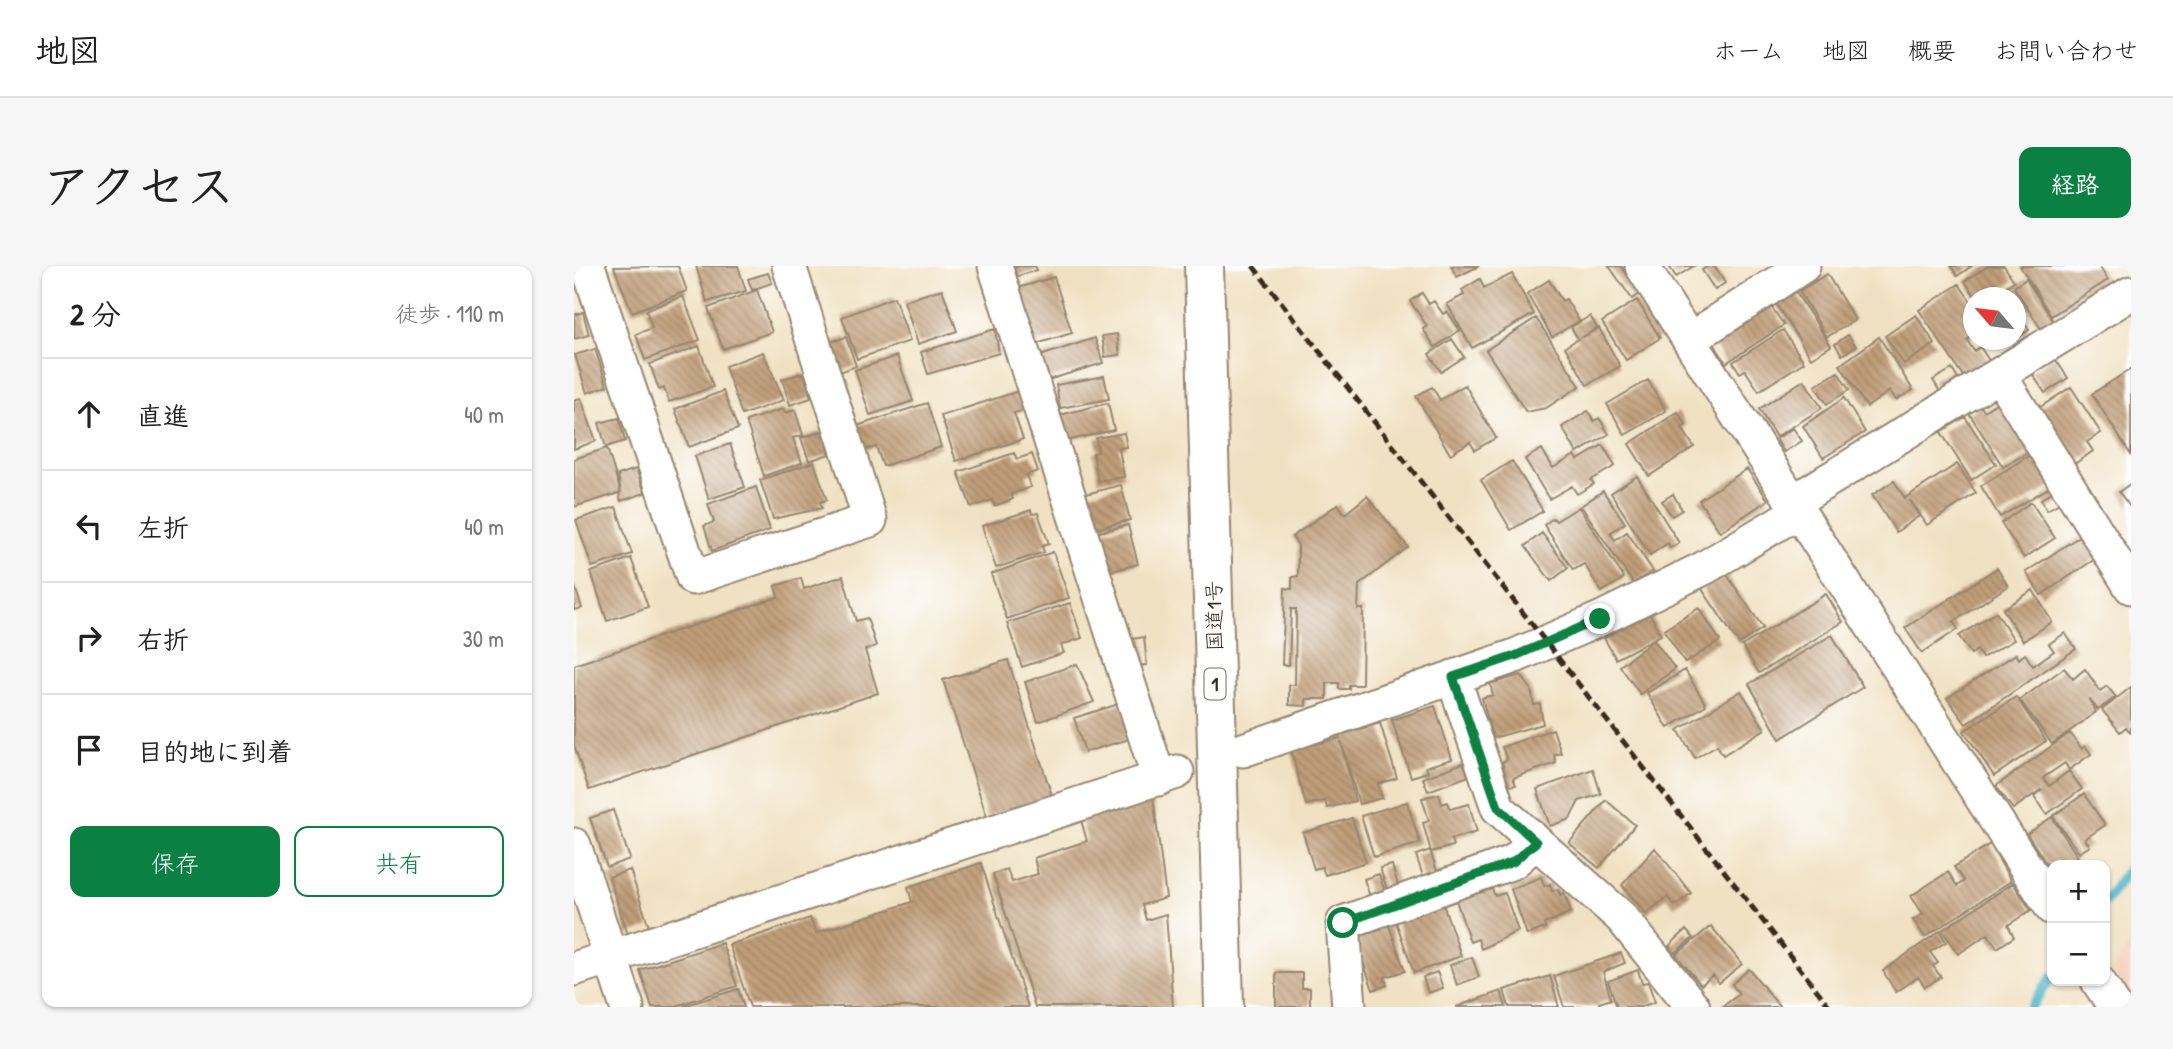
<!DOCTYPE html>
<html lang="ja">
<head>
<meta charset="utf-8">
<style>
	body { margin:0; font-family:"Patrick Hand","Klee One",sans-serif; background:#f6f6f6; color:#222 }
	.controls { position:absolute; right:21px; bottom:21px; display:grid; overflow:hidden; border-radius:14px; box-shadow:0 2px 5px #0004 }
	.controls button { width:63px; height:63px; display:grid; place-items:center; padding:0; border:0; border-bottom:2px solid #e0e0e0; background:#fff; color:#222; font:35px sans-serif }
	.compass { position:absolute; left:1389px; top:21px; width:63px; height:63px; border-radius:50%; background:#fff; box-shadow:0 2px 5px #0004; rotate:298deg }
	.stop { position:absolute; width:21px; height:21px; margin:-16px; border:5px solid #0b8043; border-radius:50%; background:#fff }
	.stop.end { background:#0b8043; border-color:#fff; box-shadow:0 2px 7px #0008 }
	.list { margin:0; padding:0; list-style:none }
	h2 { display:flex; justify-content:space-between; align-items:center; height:91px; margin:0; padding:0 28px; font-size:30px }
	h2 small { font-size:23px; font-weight:400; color:#767676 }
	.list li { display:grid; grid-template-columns:46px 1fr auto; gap:21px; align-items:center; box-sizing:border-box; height:112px; padding:0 28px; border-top:2px solid #e0e0e0 }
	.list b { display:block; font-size:26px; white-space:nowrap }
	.list em { font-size:23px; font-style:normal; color:#767676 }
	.actions { display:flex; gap:14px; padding:21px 28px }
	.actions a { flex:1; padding:16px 0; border:2px solid #0b8043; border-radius:14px; text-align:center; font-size:24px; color:#0b8043 }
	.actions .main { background:#0b8043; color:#fff }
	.icon { flex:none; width:38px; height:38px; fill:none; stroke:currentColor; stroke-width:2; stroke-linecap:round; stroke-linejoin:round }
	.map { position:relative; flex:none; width:1557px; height:741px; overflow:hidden; border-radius:14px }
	header { display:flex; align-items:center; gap:42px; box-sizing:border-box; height:98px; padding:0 35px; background:#fff; border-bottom:2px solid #e0e0e0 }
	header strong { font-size:33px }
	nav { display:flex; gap:38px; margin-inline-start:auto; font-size:24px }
	.intro { display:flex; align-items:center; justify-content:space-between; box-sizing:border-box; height:168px; padding:0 42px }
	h1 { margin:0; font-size:49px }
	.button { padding:18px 32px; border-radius:14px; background:#0b8043; color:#fff; font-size:24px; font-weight:700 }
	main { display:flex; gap:42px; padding:0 42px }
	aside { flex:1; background:#fff; border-radius:14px; box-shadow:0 2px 5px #0004 }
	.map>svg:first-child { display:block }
	.built { fill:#f4d3c1 }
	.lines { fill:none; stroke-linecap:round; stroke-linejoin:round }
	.stream { stroke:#47b1c5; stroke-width:10 }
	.building { fill:url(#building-back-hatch) }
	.street-casing { stroke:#968670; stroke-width:37 }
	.highway-casing { stroke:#968670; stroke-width:42 }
	.street { stroke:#fff; stroke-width:33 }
	.highway { stroke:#fff; stroke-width:38 }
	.rail { stroke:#3b2a1e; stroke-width:5; stroke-dasharray:10 5; stroke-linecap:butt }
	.route { stroke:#0b8043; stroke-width:9 }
	.labels { text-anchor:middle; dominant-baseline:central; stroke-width:6; stroke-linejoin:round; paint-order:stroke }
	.shield { fill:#fff; stroke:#766a62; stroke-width:2 }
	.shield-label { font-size:19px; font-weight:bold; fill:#3b2a1e }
	.street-label { font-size:21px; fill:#3b2a1e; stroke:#fff }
</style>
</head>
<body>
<header>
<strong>地図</strong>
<nav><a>ホーム</a><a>地図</a><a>概要</a><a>お問い合わせ</a></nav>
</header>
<div class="intro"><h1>アクセス</h1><a class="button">経路</a></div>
<main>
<aside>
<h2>2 分<small>徒歩 · 110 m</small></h2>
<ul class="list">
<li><svg class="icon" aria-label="ahead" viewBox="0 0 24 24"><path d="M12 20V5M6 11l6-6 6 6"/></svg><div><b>直進</b></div><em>40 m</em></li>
<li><svg class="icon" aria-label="left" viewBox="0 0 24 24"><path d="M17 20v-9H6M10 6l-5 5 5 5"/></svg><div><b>左折</b></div><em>40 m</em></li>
<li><svg class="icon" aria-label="right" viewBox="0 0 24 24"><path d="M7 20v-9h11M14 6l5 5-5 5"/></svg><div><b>右折</b></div><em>30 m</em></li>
<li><svg class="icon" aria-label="arrive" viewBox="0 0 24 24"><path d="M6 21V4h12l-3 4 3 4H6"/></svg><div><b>目的地に到着</b></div></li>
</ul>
<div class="actions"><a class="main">保存</a><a>共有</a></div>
</aside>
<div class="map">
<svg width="1557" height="741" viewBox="0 0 1557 741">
	<defs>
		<pattern id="building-back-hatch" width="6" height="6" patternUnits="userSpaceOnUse" patternTransform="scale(1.75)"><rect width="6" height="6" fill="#c09e79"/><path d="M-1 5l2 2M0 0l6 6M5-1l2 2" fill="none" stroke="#9d8163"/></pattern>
	</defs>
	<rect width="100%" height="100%" fill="#fff"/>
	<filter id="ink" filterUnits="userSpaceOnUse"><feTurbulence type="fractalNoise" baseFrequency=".0143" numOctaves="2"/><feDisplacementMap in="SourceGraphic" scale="14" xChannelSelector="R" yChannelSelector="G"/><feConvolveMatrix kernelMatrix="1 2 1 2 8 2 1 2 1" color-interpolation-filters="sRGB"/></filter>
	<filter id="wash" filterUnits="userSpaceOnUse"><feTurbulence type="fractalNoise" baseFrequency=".00686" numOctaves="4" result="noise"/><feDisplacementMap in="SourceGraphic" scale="28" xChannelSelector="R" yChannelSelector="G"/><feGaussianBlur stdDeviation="1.57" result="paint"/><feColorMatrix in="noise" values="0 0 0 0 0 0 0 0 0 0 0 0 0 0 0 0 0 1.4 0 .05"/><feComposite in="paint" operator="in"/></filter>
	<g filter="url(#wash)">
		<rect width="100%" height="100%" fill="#f0e1c2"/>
		<path class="built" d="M1557,675V735L1538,704Z"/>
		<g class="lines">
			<path class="stream" d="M1531,636L1557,599
				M1457,741L1478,711"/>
		</g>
		<g id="blocks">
			<path class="building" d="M104,0L113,25L58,46L40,1Z
				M122,0H164L172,25L133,36Z
				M445,0H461L463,4L438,12L436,3Z
				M877,0H905L883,11Z
				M1035,0H1047L1066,28L1058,33Z
				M1095,0H1120L1102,11Z
				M1134,0H1140L1151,17L1141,24L1128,4Z
				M1377,0H1398L1383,10Z
				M1414,0H1430L1440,15L1428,23L1434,32H1402L1391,15Z
				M1446,0H1525L1534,14L1477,50Z
				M194,7L198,17L178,24L174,13Z
				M938,8L960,48L898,82L873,38L890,29L888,24L906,13L910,22Z
				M1253,8L1281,54L1253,71L1225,25Z
				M480,11L498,67L459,79L441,23Z
				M1452,13L1481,58L1469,66L1440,21Z
				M975,14L988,35L992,33L1005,55L978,71L953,28Z
				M1385,18L1400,40V69L1393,74L1400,85L1406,81L1416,96L1391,113L1345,44Z
				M368,23L383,65L344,78L330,35Z
				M183,24L198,66L149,83L134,42Z
				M1221,25L1257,80L1237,92L1202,38Z
				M848,27L855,38L860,35L869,48L873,45L886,64L861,81L849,63L853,60L836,35Z
				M109,30L126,74L71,94L62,68L78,62L72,44Z
				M320,31L336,75L283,93L268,51Z
				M1063,34L1086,72L1052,94L1028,56Z
				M1196,39L1210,59L1152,97L1139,76Z
				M1442,43L1455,64L1442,73Z
				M9,46L15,69L0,73V49Z
				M1342,49L1361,78L1330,98L1311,70Z
				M1016,50L1023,62L1007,72L1025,62L1046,100L1013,119L991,81L1004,73L997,61Z
				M962,52L1006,120L972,142L952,146L912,84Z
				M421,63L425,87L354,108L347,86Z
				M1209,64L1230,96L1185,125L1171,104L1166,107L1159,96Z
				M543,68L546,89L531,91L528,70Z
				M1274,69L1282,80L1268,89L1261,78Z
				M272,71L282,100L266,106L257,76Z
				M1305,71L1339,124L1322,134L1316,125L1293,141L1266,99Z
				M521,72L529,97L471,115L463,91Z
				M878,73L890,91L867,106L855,88Z
				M125,80L139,121L95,136L90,122L85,124L76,98Z
				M21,83L33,120L13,127L1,89Z
				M189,86L210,134L168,149L151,100Z
				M323,90L339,135L296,149L281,104Z
				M1480,91L1494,112L1471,127L1457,106Z
				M1378,103L1385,115L1366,126L1359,114Z
				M1557,103V189L1518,128Z
				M1264,106L1275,124L1253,138L1241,120Z
				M229,107L237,132L216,139L208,113Z
				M530,110L535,133L486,142L482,119Z
				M1074,114L1092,145L1051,169L1033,138Z
				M1230,114L1248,142L1202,171L1185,143Z
				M891,119L922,172L901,184L896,176L876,188L842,130L858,121L866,134Z
				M1497,121L1527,167L1513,176L1519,185L1499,199L1462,144Z
				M149,125L164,163L115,181L101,143Z
				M445,125L452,144L440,147L449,173L382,195L367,150Z
				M7,132L22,175L0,183V134Z
				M1270,132L1291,166L1249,192L1229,160Z
				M1427,134L1458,184L1429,201L1395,147L1407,140L1410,145Z
				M353,137L367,181L309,200L302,181L291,184L283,160Z
				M534,137L540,164L492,175L486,149Z
				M209,143L211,147L221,144L229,169L219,172L228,197L190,210L172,155Z
				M1014,145L1020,155L1025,152L1035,168L1003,187L988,161Z
				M1104,146L1112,159L1108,162L1120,181L1075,210L1055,178Z
				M1391,151L1422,198L1397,214L1367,166Z
				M45,152L51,175L32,181L25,157Z
				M1219,162L1228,175L1210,186L1202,173Z
				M248,165L255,188L235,195L227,172Z
				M550,167L553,181L545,182L550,211L524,215L519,187L524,186L522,172Z
				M156,178L171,221L135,233L121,190Z
				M1029,179L1041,200L1017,214L1020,218L1003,228L998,220L975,233L951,193L968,183L979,202L1001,189L1004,194Z
				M33,182L47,227L44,209L62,203L71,227L47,235L45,227L0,241V193Z
				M440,187L443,193L458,188L464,205L452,209L457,221L437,228L439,233L420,240L418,234L397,241L384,206Z
				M1459,187L1479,219L1426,251L1407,220Z
				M938,195L969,245L937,264L907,214Z
				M240,196L253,234L246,236L248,242L199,253L186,214Z
				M1383,198L1402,227L1353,259L1336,234L1345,250L1322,266L1298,229L1320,215L1331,232Z
				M1173,203L1194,234L1146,266L1125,234Z
				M1063,210L1105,277L1096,282L1094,277L1076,289L1037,227Z
				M1557,217V242L1545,226Z
				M547,219L556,254L517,264L508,229Z
				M182,221L196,264L138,285L130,260L140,256L134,238Z
				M1482,223L1489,235L1473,244L1467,233Z
				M1029,225L1051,257L1036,267L1041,274L1053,266L1079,305L1059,317L1007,240Z
				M1099,228L1108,244L1098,250L1088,235Z
				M793,230L834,281L785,319L784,343H789L788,419H775V423H765V417H753V433H732V440L715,439V419H721L722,343H717L715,399H708L711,322L718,323V311L724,310V279L718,271L764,238L771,248Z
				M1457,236L1481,272L1450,292L1427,257Z
				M42,241L58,288L18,301L2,254Z
				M1005,241L1050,312L1028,326L1010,298L999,304L970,259L979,252L982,255Z
				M457,244L458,248L464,247L475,278L468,280L470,286L422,302L408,260Z
				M554,259L564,298L530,307L521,267Z
				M1512,266L1527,289L1467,329L1452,306Z
				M968,267L994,302L977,315L951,280Z
				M479,286L495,332L433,353L417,308Z
				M57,292L74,341L33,355L17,306Z
				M1423,302L1434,320L1379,356L1384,363L1348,387L1331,362Z
				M1151,306L1189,362L1165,378L1128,323Z
				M269,310L282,355L293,352L302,380L291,384L304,427L15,524L0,479V399L204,331L201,320L227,312L230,323Z
				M0,318L8,342L0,344Z
				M1459,324L1478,356L1449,375L1429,343Z
				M1252,328L1269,356L1185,407L1168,380Z
				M496,337L508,372L487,379L490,387L448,401L433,357Z
				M1125,342L1146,375L1111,397L1090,364Z
				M1422,346L1440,374L1408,392L1403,384L1397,388L1385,370Z
				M1076,348L1087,369L1042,393L1030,372Z
				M1491,367L1502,383L1392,458L1373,432L1442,388L1445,393L1451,388L1459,400L1480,385L1475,378Z
				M1258,369L1289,421L1206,473L1175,418Z
				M570,371L573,399L561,400L558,373Z
				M1080,374L1101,403L1066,428L1046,400Z
				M434,394L478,530L413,551L369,414Z
				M503,398L520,436L464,456L451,416Z
				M1490,402L1499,413L1511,403L1526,425L1533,420L1542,431L1524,444L1515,433L1522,446L1478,478L1446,434Z
				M1111,404L1132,439L1094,462L1073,427Z
				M947,409L957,423L960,439L966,438L969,458L919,472L908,432L919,429L916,418Z
				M1557,421V467L1552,461L1546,466L1528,444Z
				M1167,425L1191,463L1149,489L1143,479L1121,492L1104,464Z
				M1442,431L1472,475L1420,510L1390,465Z
				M548,437L559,472L511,486L500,452Z
				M861,440L878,493L852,501L854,506L837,511L818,454Z
				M806,457L823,512L804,518L808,532L785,538L767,475L781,535L753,542L751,535L732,539L717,484L766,472L765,469Z
				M979,463L987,487L980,489L982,497L939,512L942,519L935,520L928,496L933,494L928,481Z
				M1496,467L1508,483L1511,480L1517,488L1495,504L1491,497L1469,512L1475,520L1495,505L1508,523L1473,548L1460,530L1468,523L1439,543L1422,520Z
				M889,497L895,510L854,525L849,512Z
				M1019,503L1027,528L1005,535L996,553L976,560L963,523Z
				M865,528L868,538L874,536L876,543L895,538L903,566L877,573L879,580L857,586L849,557L855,555L848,532Z
				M1510,528L1531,559L1511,573L1516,580L1505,587L1479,550Z
				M579,530L592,632L568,639L572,654L592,648L599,741H461L419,608L433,603L438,616L464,608L460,592L513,575L507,554Z
				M1032,534L1061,559L1025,602L995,577Z
				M833,536L846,577L800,591L787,550Z
				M39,544L56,593L33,601L16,552Z
				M1478,551L1504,591L1492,599H1478V606L1453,568Z
				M778,552L792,596L751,609L748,601L740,603L729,567Z
				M1416,578L1437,615L1351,671L1339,654L1349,648L1337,630L1374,606L1383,620L1390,615L1380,601Z
				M1081,582L1117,627L1101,640L1093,631L1072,648L1048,619Z
				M856,584L864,608L850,613L842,589Z
				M407,597L454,741H176L155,679L236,652L242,667L338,636L334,621Z
				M818,599L824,620L813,624L806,602Z
				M56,604L75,661L54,669L35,611Z
				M805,608L811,626L796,631L790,613Z
				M967,611L970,620L976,618L978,625L984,623L986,629L990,627L997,646L970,658L971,662L953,669L937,623Z
				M1439,617L1457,644L1434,659L1440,671L1423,682L1414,668L1384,688L1368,664Z
				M905,623L906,627L918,623L921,630L931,627L944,665L907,683L904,673L896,676L881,631Z
				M868,635L887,690L840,707L821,653Z
				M813,654L831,705L811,711L813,719L799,724L781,672L807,663L805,656Z
				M1137,660L1168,698L1145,717L1139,709L1127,719L1102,689Z
				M1112,664L1119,672L1101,687L1095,680Z
				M1366,665L1372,676L1356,686L1364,697L1359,700L1367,711L1351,721L1344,711L1322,726L1309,705Z
				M148,677L163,720L99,741H78L66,704Z
				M1047,687L1051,697L1029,706L1037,733L1025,737L1027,741H990L980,710Z
				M898,691L905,711L883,719L876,699Z
				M1175,703L1176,704L1206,741H1148L1165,728L1158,718Z
				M1064,704L1068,717L1074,716L1081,736L1066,741H1043L1034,715Z
				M863,706L869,722L854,727L849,711Z
				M702,707H728V722H736V741H702Z
				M976,710L985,741H935L930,724Z
				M164,723L170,741H110V740Z
				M927,725L932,741H882Z"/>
		</g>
	</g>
	<g filter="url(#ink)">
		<use href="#blocks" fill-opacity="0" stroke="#968670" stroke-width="2"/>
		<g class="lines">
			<defs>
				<path id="street" d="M14,0L119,312L296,254L215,0
					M421,0L585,513
					M1068,0L1478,642
					M1115,74L1229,0
					M1426,110L1557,321
					M1219,236L1557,27
					M879,411L924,542L1048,652L1119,741
					M669,484L941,390L1026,353L1130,302L1225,245
					M0,579L53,741
					M0,703L603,506
					M1524,715L1541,741
					M775,741L769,657L939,596L962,576"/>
				<path id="highway" d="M630,0L650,741"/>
			</defs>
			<use href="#street" class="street-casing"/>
			<use href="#highway" class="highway-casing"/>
			<use href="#street" class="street"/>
			<use href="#highway" class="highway"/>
			<path class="rail" d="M679,0L1256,741"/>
		</g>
	</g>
	<g class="lines" filter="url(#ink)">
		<path class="route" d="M769,657L939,596L962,576L924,541L879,411L941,390L1026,353"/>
	</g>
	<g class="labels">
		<rect class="shield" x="630.5" y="402.5" width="21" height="31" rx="5"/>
		<g class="shield-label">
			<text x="641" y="418">1</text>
		</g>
		<g class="street-label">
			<text transform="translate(640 350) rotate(-91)">国道1号</text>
		</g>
	</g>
</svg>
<div class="controls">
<button>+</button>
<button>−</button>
</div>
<svg class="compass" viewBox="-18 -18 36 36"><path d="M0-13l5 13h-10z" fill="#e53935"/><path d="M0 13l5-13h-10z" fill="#767676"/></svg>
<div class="stop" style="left:769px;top:657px"></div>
<div class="stop end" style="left:1026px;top:353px"></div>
</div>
</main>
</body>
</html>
